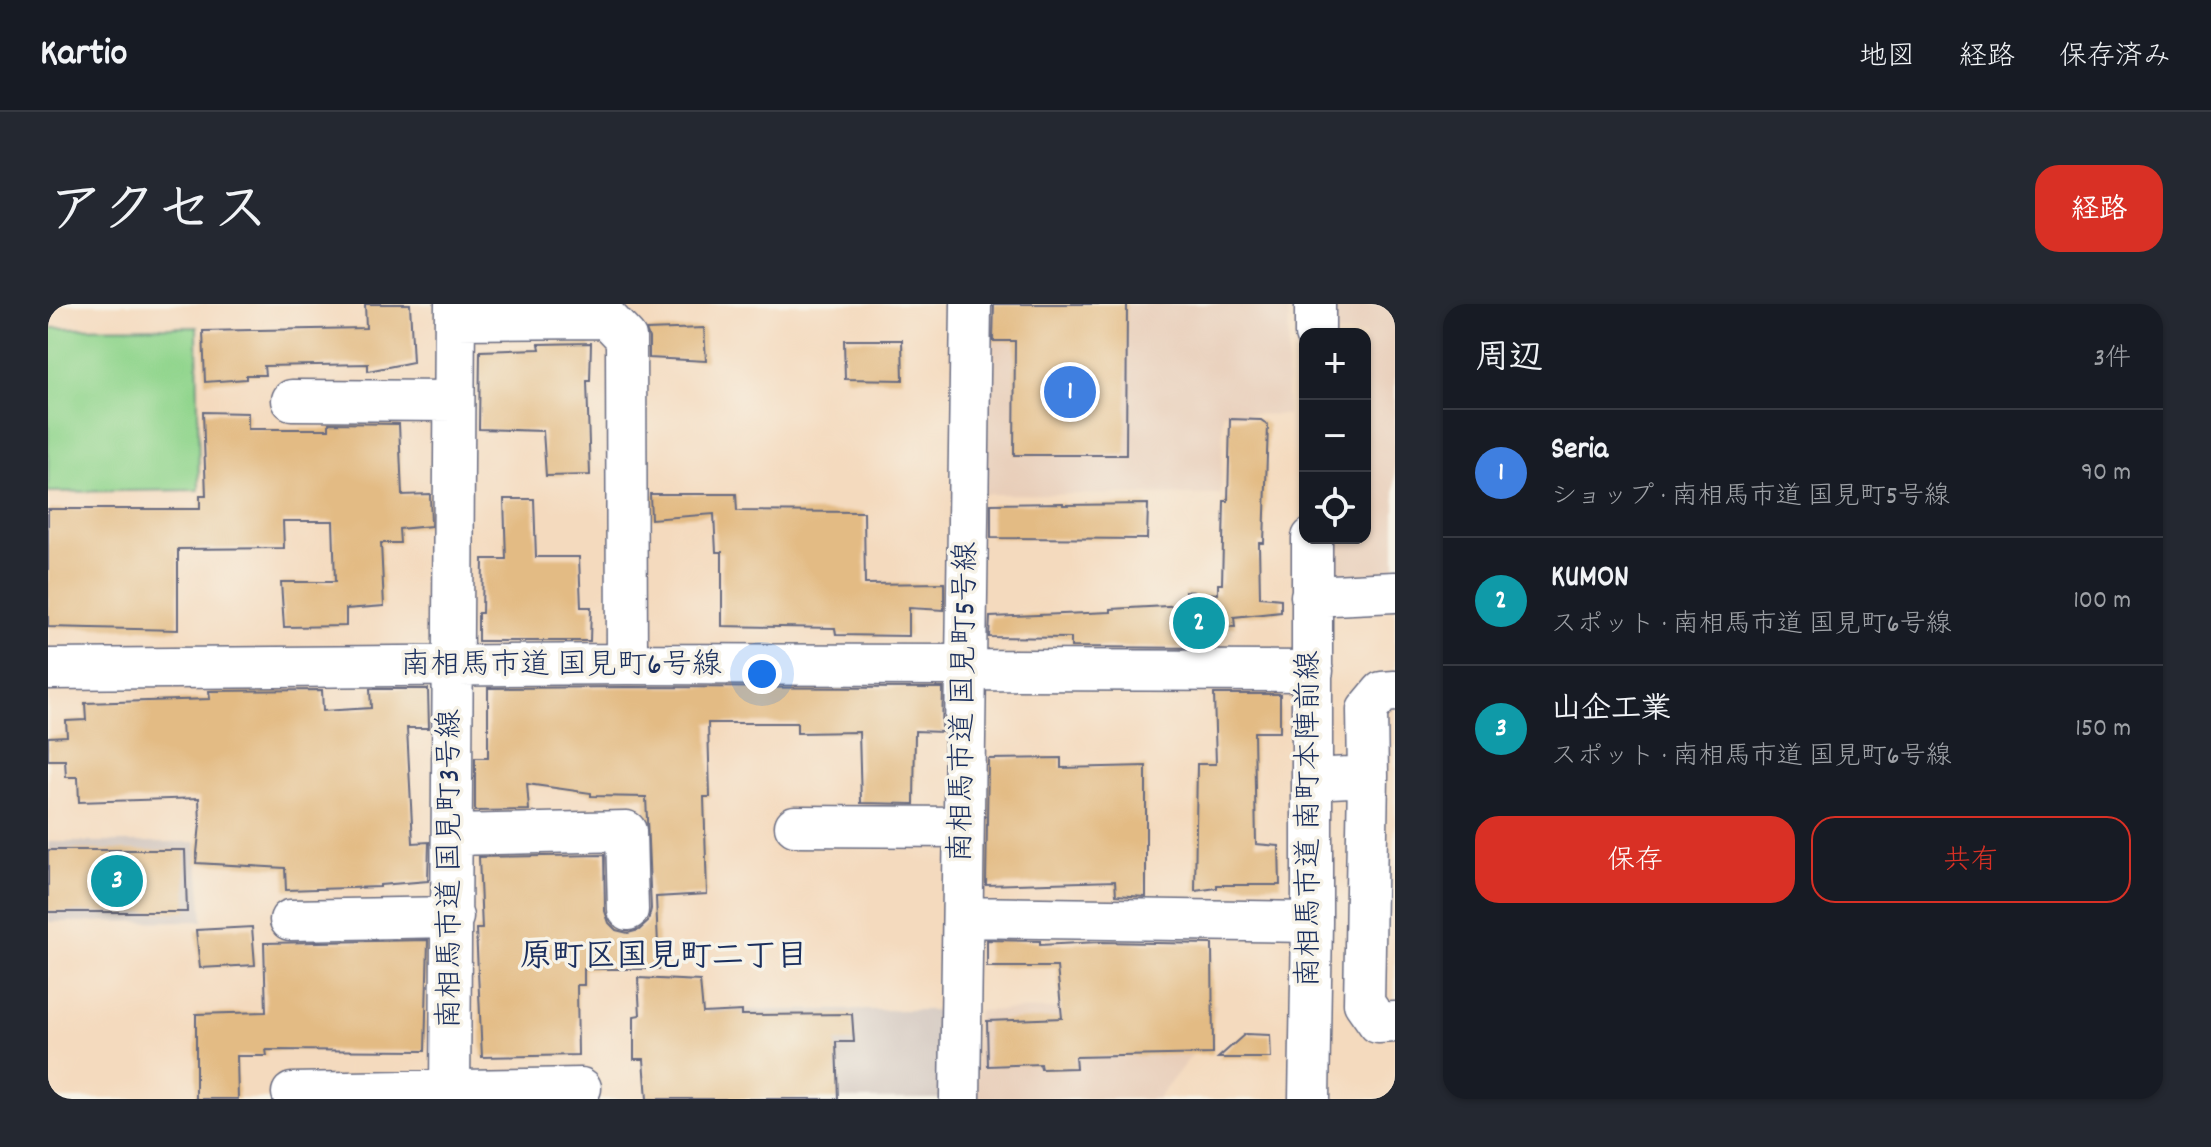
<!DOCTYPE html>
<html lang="ja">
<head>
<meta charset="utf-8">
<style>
	body { margin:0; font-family:Dekko,"Klee One",sans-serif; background:#242831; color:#f1f3f6 }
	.controls { position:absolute; right:24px; top:24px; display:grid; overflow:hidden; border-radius:16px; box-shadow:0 2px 6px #0004 }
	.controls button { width:72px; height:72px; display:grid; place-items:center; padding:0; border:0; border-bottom:2px solid #363941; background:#171b24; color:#f1f3f6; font:40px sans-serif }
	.you { position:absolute; left:714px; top:370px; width:28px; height:28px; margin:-20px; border:6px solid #fff; border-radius:50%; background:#1a73e8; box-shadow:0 0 0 12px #1a73e833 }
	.badge { display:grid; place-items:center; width:52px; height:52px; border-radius:50%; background:#d93025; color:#fff; font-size:26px; font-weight:700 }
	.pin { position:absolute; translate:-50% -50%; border:4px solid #fff; box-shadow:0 2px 8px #0006 }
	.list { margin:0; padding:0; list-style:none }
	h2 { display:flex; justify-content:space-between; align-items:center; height:104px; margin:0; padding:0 32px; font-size:34px }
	h2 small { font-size:26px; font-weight:400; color:#9ea1a6 }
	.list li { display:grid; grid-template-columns:52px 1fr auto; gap:24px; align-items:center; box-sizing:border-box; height:128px; padding:0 32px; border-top:2px solid #363941 }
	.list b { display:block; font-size:30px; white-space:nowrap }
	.list p { margin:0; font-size:26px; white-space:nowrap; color:#9ea1a6 }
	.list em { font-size:26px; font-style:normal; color:#9ea1a6 }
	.actions { display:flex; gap:16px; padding:24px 32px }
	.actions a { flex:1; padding:18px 0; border:2px solid #d93025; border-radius:24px; text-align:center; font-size:28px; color:#d93025 }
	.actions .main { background:#d93025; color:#fff }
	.icon { flex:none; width:44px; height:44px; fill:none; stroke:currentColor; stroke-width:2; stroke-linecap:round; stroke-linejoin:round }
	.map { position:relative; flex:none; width:1347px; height:795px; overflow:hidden; border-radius:24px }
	header { display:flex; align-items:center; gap:48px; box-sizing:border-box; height:112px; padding:0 40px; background:#171b24; border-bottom:2px solid #363941 }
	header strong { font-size:38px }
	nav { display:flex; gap:44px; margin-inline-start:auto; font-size:28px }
	.intro { display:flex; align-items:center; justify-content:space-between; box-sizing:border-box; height:192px; padding:0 48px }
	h1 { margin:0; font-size:56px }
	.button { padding:20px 36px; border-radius:24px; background:#d93025; color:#fff; font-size:28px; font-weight:700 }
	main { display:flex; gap:48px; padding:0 48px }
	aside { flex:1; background:#171b24; border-radius:24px; box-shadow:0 2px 6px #0004 }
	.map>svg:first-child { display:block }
	.built { fill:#e8ceb9 }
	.industrial { fill:#cec1ba }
	.green { fill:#91d58d; stroke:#568276; stroke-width:2 }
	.building { fill:#e3bb84 }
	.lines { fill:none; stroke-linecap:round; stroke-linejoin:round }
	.minor-casing { stroke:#676b80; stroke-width:43 }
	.minor { stroke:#fff; stroke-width:40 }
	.labels { text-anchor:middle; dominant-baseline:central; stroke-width:7; stroke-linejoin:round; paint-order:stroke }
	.street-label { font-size:30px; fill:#1b2f5e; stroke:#f7f3e8 }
	.neighbourhood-label { font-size:32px; font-weight:bold; fill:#1b2f5e; stroke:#f7f3e8 }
</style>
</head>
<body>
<header>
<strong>Kartio</strong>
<nav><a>地図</a><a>経路</a><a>保存済み</a></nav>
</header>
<div class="intro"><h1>アクセス</h1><a class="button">経路</a></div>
<main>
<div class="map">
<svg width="1347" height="795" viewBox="0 0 1347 795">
	<rect width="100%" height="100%" fill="#f7f3e8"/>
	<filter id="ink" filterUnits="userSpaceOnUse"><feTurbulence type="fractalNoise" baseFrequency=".0125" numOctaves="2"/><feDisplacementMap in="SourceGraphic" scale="16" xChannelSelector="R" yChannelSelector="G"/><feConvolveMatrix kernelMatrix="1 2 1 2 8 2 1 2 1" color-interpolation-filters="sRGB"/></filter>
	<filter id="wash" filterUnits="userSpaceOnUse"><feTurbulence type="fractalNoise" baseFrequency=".006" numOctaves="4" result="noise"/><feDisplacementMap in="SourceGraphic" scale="32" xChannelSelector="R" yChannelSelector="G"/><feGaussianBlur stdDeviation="1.8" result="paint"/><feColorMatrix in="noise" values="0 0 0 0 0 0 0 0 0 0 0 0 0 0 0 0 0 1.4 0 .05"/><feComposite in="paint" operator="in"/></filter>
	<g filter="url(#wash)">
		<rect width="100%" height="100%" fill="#f4dabe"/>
		<path class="built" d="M934,0H1241L1239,111L1175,109L1173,191L932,190Z
			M1282,0H1347V301L1277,307L1278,234H1317V30H1282Z
			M1168,700L1163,727L1109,795H928L929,707Z"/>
		<path class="industrial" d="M0,538H148L155,617L0,618Z
			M661,706H899L898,795H661Z"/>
		<path class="green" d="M149,23L151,186L0,188V24Z"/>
		<g id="blocks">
			<path class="building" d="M317,0H362L365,58L320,67V60L216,62L217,71H198V75L157,78L155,27L318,24Z
				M946,0H1079L1078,151H966L967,37H945Z
				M656,24L658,57L601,54V34L598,26Z
				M796,36H854L855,76L797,75Z
				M543,39L542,77H539L542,171L498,172L495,127L431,125L432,47L492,45L491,40Z
				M155,108L200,109V125H281V119L351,120L354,191L382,190L383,222L351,225L352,239H333L336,302L298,305V322L236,323L233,278H287L285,217H235L236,244L130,245V326L0,323V205H152V192H158Z
				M1182,115L1213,116L1220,121L1216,239H1211L1212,293L1233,295V308L1186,313L1187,323L1164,322V344L1023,343V334L941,333L942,313L1063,308V305L1138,301L1137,287L1170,290V280H1174L1176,197H1180Z
				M602,190H688L689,207L816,208L817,280L896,279V306L861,304V332L788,331L787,324L674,322V248H668L666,210L603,215Z
				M456,195H486L488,253H531L533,303H543L542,337H430V309H434L435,255H458Z
				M1015,199V201L1100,200L1099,235L943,234V200Z
				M579,383L895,384L894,428L867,427L866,500L813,499L811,428L749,429V419H660L662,493H656L659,590L608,593L611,665H536V681H529L530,751L434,753L428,625H434L431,553L556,551L557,607L561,619L568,626L580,629L591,626L600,618L603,605L598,493L543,492V489L479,480L481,506L427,507V454H440V384Z
				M322,385H380L381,424H359L365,539L381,538L380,577L332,581V583L238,586L237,564L148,559L152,520L151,494L31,498L30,473H18L17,456H0V433L19,432L18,417L38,416L37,399L162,395L161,387L274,386L275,407L323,404Z
				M1166,390H1232V428H1206L1208,540L1231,542L1232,581H1169V584L1147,587L1149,460H1168Z
				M1013,454V464L1098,462V593L1068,591L1067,577L938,581L940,455Z
				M0,546H137L139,608H0Z
				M204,623L207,661L152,664L148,626Z
				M380,636L377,747L218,746L219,752H189L190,795H148V710L218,708L216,639Z
				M939,636L992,637V641L1051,638L1164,640L1165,750L1027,753L1028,764L993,765L992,760L940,762L939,717L1014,714L1009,663H939Z
				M590,674L652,677L655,709L694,707V711L804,710L806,738H788L790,795H599L596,755H586V712L592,711Z
				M1197,730L1222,731L1223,754H1170Z"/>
		</g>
	</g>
	<g filter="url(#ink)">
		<use href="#blocks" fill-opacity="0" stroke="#676b80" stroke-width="2"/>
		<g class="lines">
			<defs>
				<path id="minor" d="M408,15L559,14L578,34L579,360
					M1267,30V0
					M244,96L406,97
					M1263,292L1347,288
					M0,365L579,360L901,361L932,366L1265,367
					M1320,472L1319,406L1334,388L1347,387
					M1264,475L1320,472L1316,699L1330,719L1347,718
					M747,522L915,523
					M405,531L578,527L580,606
					M916,613L1264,618
					M242,616L405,613
					M244,789L533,784
					M402,795L407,0
					M912,795L923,0
					M1261,795L1264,618V234"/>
			</defs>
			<use href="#minor" class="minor-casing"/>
			<use href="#minor" class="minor"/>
		</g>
	</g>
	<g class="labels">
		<g class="street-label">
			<text x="513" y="363">南相馬市道 国見町6号線</text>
			<text transform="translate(918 398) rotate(-89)">南相馬市道 国見町5号線</text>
			<text transform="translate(1263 515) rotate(-90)">南相馬市道 南町本陣前線</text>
			<text transform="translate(404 565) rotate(-90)">南相馬市道 国見町3号線</text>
		</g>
		<g class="neighbourhood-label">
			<text x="616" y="655">原町区国見町二丁目</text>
		</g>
	</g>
</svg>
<div class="controls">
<button>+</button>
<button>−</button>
<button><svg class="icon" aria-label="locate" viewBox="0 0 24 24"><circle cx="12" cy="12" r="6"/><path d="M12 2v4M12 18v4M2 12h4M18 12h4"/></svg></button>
</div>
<div class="you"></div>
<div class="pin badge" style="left:1022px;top:88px;background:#3f7fe0">1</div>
<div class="pin badge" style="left:1151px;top:319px;background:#0f9aa8">2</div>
<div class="pin badge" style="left:69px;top:577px;background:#0f9aa8">3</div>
</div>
<aside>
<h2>周辺<small>3件</small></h2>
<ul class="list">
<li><span class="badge" style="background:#3f7fe0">1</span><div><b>Seria</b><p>ショップ · 南相馬市道 国見町5号線</p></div><em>90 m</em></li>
<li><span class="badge" style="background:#0f9aa8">2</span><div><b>KUMON</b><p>スポット · 南相馬市道 国見町6号線</p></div><em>100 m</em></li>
<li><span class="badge" style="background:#0f9aa8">3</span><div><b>山企工業</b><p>スポット · 南相馬市道 国見町6号線</p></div><em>150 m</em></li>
</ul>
<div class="actions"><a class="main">保存</a><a>共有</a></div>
</aside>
</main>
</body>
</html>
